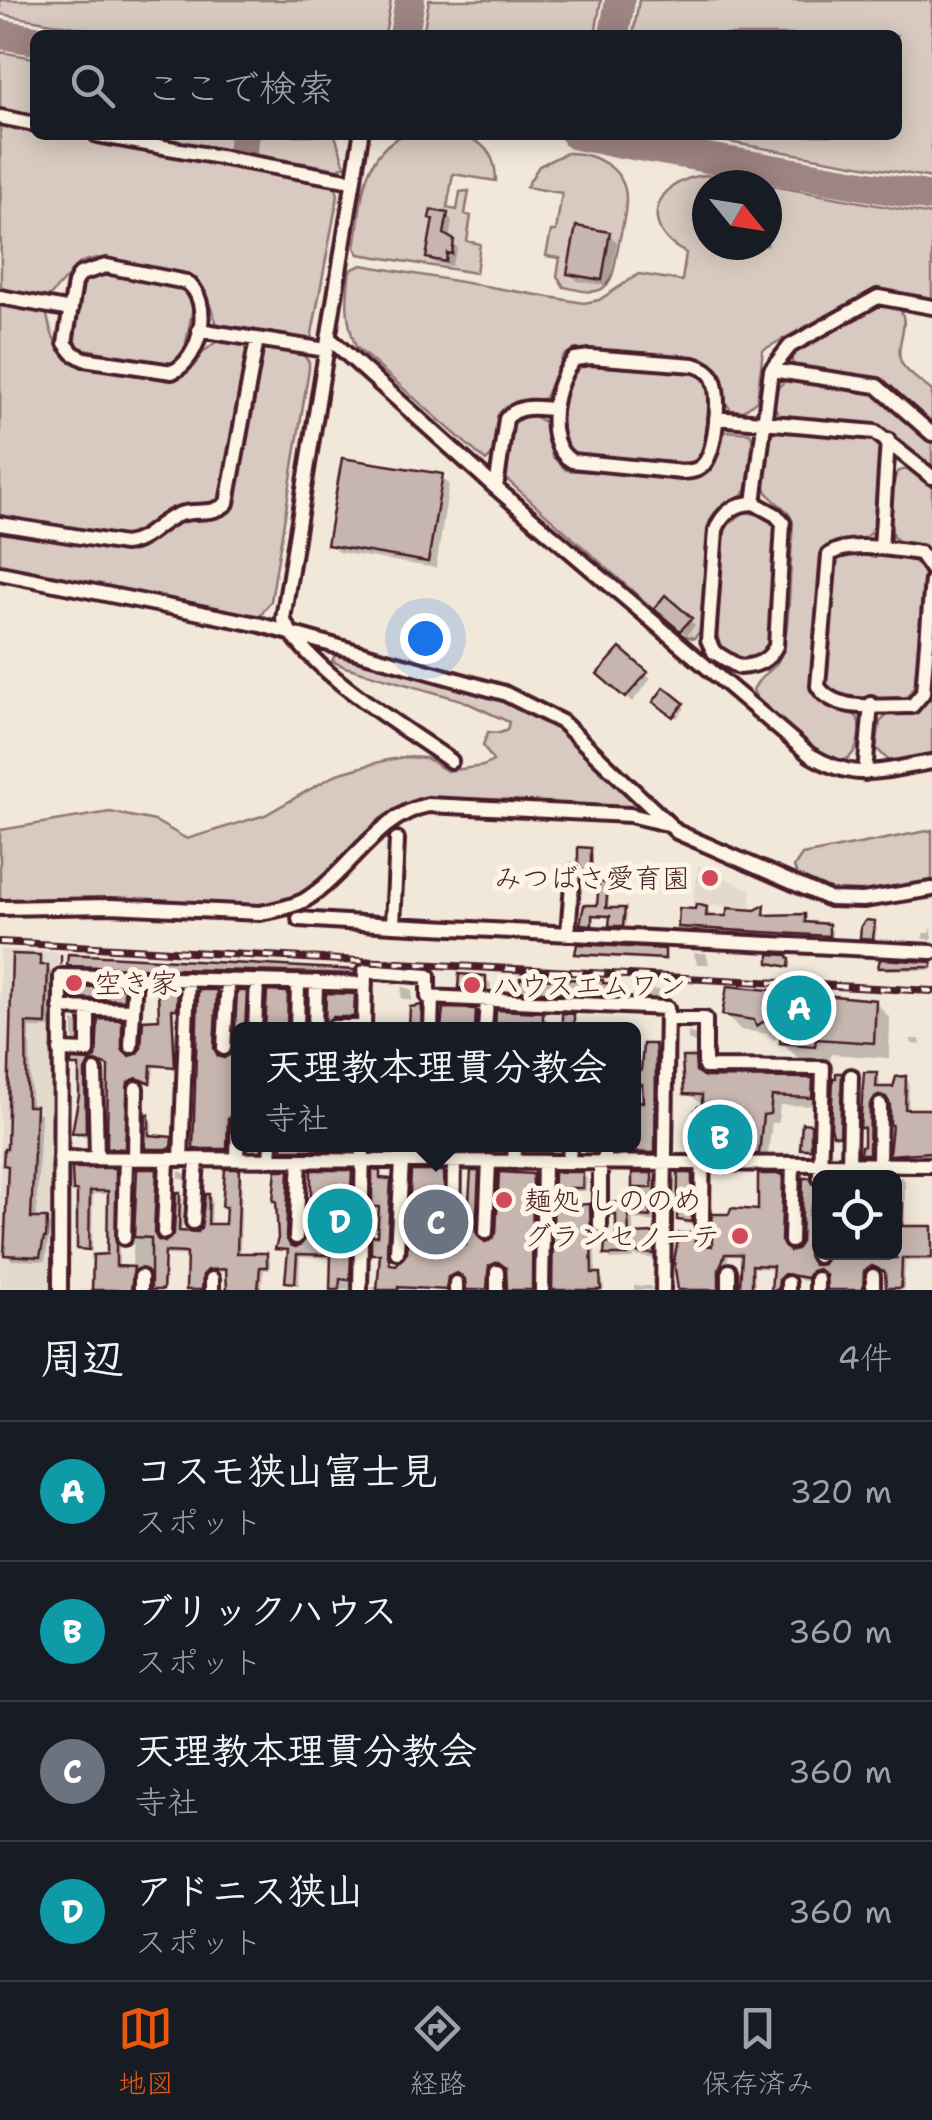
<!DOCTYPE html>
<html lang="ja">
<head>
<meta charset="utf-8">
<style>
	body { margin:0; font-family:"Shantell Sans","Klee One",sans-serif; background:#20242c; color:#f1f3f6 }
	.controls { position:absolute; right:30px; bottom:30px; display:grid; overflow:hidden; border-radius:15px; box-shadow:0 5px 25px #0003 }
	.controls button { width:90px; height:90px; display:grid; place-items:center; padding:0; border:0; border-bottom:2px solid #363941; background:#171b24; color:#f1f3f6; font:50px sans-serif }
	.compass { position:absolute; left:692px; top:170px; width:90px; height:90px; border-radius:50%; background:#171b24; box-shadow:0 5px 25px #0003; rotate:120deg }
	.you { position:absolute; left:425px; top:638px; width:35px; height:35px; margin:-25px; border:8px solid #fff; border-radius:50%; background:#1a73e8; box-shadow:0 0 0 15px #1a73e833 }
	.badge { display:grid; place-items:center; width:65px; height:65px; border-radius:50%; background:#ea580c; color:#fff; font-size:32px; font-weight:700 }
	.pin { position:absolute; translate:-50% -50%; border:5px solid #fff; box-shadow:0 2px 10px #0006 }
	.popup { position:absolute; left:231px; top:1022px; width:410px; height:130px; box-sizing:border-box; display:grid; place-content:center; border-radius:15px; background:#171b24; filter:drop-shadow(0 2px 8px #0005); font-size:32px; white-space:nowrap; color:#9ea1a6 }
	.popup b { font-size:38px; color:#f1f3f6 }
	.popup::after { content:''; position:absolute; left:50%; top:100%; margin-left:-20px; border:20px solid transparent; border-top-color:#171b24 }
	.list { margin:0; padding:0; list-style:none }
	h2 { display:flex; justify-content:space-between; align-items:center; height:130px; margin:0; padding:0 40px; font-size:42px }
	h2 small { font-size:32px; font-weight:400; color:#9ea1a6 }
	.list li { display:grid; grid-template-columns:65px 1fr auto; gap:30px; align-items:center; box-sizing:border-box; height:140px; padding:0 40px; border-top:2px solid #363941 }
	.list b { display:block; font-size:38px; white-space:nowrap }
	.list p { margin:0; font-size:32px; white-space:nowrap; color:#9ea1a6 }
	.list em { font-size:32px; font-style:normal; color:#9ea1a6 }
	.icon { flex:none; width:55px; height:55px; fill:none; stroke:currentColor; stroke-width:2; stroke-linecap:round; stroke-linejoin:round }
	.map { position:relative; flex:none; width:932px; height:1290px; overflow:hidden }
	.search { position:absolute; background:#171b24; box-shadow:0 5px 25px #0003; left:30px; right:30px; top:30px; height:110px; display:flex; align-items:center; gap:25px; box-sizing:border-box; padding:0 35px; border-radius:15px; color:#9ea1a6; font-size:38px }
	.sheet { height:690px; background:#171b24 }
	nav { display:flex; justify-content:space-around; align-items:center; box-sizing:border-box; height:140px; border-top:2px solid #363941; background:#171b24; font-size:28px; color:#9ea1a6 }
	nav a { display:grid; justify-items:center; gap:5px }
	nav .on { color:#ea580c }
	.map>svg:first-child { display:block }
	.built { fill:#e4d9cd }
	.green { fill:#d8cac0; stroke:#917476; stroke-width:2.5 }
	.shadow { fill:#0003 }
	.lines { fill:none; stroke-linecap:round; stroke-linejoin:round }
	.taxiway { stroke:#9e8482; stroke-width:30 }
	.building { fill:#c7b6af; stroke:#4a1f2b; stroke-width:2.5 }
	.minor-casing { stroke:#4a1f2b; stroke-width:20 }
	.path { stroke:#4a1f2b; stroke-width:2.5; stroke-dasharray:10 8; stroke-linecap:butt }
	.minor { stroke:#fcf5e5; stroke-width:12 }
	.rail-casing { stroke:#4a1f2b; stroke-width:8 }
	.rail { stroke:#fcf5e5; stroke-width:4; stroke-dasharray:11; stroke-linecap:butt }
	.poi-dot { fill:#d1495b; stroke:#fcf5e5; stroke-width:4 }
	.labels { text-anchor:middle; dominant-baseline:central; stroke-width:10; stroke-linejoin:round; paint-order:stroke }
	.poi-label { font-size:28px; fill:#4a1f2b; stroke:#fcf5e5; text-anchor:start }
</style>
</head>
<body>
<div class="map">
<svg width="932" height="1290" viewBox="0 0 932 1290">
	<rect width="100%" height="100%" fill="#f1e8da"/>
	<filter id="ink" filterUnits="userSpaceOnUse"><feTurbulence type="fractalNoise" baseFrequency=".01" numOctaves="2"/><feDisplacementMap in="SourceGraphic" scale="20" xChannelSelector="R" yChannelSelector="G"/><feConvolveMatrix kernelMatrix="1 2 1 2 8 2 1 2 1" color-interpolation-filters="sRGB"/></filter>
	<g filter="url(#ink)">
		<path class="built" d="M698,866L751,890V908L693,905Z
			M0,950L58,952L53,1290H0Z"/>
		<path class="green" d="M0,0H391L385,35H120L0,14Z
			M429,0H601L595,35H423Z
			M639,0H932V178L688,135H897V35H633Z
			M0,52L35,58V117L0,111Z
			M0,123L35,129V135H66L334,182L338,195L311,339L302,343L218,327L203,287L182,272L96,258L81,262L47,299L1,290Z
			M142,135H335L345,166L338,169Z
			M403,135C442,135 496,125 496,181L453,174L447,208L457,210L460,192L469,191L465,214L471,216L467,241L480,244L476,273L359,254L355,248C362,205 359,156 403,135Z
			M566,153C594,152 627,168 626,201C626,215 621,232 618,247C615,261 615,280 602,289C591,295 575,289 564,287L557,276L560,258L546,256L551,231H556L562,193L526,187L539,166Z
			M706,175L764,185H707V245H767V185L932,215V298L876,288L763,350L757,400L743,411L731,410C716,393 724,372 703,358L576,349L563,356L545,398C498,413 501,399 493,454L486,461L356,347C345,319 346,299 350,270L362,265L584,303L599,300L639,274L682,281L686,253C636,228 655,179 706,175Z
			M100,271L186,287L194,301L183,359L170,366L80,348L71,334L81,281Z
			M0,301L46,309C48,323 53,343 65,354C78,366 154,375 176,379C192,368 201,350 218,341L301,352L309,362V369L271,601L260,616L251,618L0,573Z
			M879,302C924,306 892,341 901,362C906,373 923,383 932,391V423L882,378L804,370L793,365L791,356L796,347Z
			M582,364L698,371L705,375C712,393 708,446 697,463L573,457C553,436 559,393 570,368Z
			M785,381L875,390L932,440V470L882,428L788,418L778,413L771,402L774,391Z
			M531,415L545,422L552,456L566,470L696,478C718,468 711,447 726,431L750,433C756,444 755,484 744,493C732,505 715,504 709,524C703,546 705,602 703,628L694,638L682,635L504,477L509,429L520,417Z
			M780,429L871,436L879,445C881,460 879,477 878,493C876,527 876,545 835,542L820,558L811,687L830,708L848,710L858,718C863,742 853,771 824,759L757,700L753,690C760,673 775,672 781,655C791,629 790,553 793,522C788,508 780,507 771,497C756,482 763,450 771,433Z
			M911,468L932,483V552L902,543L893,537C889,517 886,487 899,471Z
			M744,512L770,516L777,528L769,644C760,665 734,661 720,647L717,634L725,527Z
			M844,555L909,557L920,562L924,570L915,685L905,700L839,697L825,685L832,565L836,558Z
			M335,655C407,675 491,686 555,728C584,747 610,776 635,801L622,818L606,821L428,805L396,820L292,905L207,911L172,901L128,907H0V830L110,812L155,821L187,839L265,815L337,774L383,761L404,757L426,758L447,771L483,766L493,761L483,745L488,732L500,733L507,730L509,722L461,700L345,667L332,661Z
			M932,671V754L889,761L876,748L880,722L891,711C927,711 929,705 932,671Z
			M932,830V885L865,896L831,895L798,878L794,867L802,855Z"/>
		<path class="shadow" d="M447,215L452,221L449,240L458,248L451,266L434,263L429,257Z
			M609,235L617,242L609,286L578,281L570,273Z
			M442,477L449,484L436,568L338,552L330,544Z
			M666,599L695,625L687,635L657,609Z
			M620,651L651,679L632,702L601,674Z
			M665,691L685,708L677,718L656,702Z
			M590,851L593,854V876L585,872Z
			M607,885L610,888L608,910L627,914L625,928H615L612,918L594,916V927L583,924L599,908Z
			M764,908L767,917H804L808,924L828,926L832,931V940L684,930L680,926L706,909L710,914L709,919L755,912Z
			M873,924L877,927L875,941H866L862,937Z
			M932,926V940L923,939V933H930Z
			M664,951L667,961L581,956L578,954Z
			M694,953H706L709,964H697Z
			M14,957L39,958L52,973L51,1028H30L31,1109L41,1114L36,1221H46L51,1226L45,1261L12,1260L6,1254L11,1169L6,1164L9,1152Z
			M932,963V970H884L881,967Z
			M70,965L354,972L357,975L73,968Z
			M485,978L491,984L490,994L466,993L460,987Z
			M605,985L618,987L620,998L525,993L522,990Z
			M402,986L412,990V1001L401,998Z
			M645,989L660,990L662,1000L648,999Z
			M123,990L128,994L127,1003L78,1002L73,997Z
			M177,992L180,995L179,1011H174L177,1069L154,1067L152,1084L142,1080L130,1085L128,1151H113L109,1147L111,1067L104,1064H94L87,1074L89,1136H78L74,1132L82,1069L77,1068L73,1063H89L98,1058L121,1022L125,1026L124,1055L136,1058L162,1021Z
			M216,993L220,996L217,1053L222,1060L236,1050L240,993L249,997L248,1030H238V1115L231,1123L230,1152H200L196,1148Z
			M287,994L290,998V1030H267Z
			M328,996H354L358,1001V1021L331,1025L328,1022Z
			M875,1002L890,1018L889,1058L831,1054L830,1061L798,1058L782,1042L783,1035L774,1040L768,1034L741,1030L725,1014Z
			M421,1008L433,1020V1030H412Z
			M475,1012L482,1019V1030H444Z
			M542,1015L549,1022V1030H497Z
			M73,1021L80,1024V1043L73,1039Z
			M688,1032L697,1035V1044L688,1040Z
			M911,1039H920L921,1045L912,1044Z
			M654,1046L657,1050V1155H624L620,1151L634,1144V1112H639L642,1091L634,1090V1074H644Z
			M694,1059L703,1068L704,1079L812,1080L821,1090L820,1106L780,1105L778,1123H772L767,1162L724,1161L715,1152L733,1111L713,1112L687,1093Z
			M876,1075L880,1079L879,1090H894L905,1079L909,1082L908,1112H932V1155L895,1157L892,1154L895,1127L890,1099L884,1098L873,1108L872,1157L863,1154L866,1149L867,1131L862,1127Z
			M841,1076L846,1081L844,1140L835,1134Z
			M148,1116L152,1120V1138L171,1140L174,1151H151L148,1148Z
			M810,1126L814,1129L813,1151H806L803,1148Z
			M250,1144H264L263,1152H253Z
			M284,1144H357L356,1153L288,1152Z
			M375,1144H401L400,1153H379Z
			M495,1144L491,1157H470L463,1150L464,1145H449Z
			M530,1144H563L562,1154L533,1152Z
			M115,1171L118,1175L119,1269L129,1290H76L95,1289L109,1257L110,1194H93L92,1252L79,1248V1193Z
			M139,1171H156L159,1175L157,1238L165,1245L176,1235L179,1195L183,1199L182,1234H199L203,1229L208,1197L212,1200L211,1226L227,1227L228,1210L224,1206L239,1172L242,1176L240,1255L266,1256L270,1260V1270H264L260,1290H230L229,1272H216L207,1277L205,1290H189L190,1256L166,1255L165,1290H153L154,1270L136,1269L132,1265Z
			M179,1171L188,1175V1181L179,1178Z
			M288,1172L293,1177L289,1244L297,1250L317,1241L318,1219L310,1208L351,1173L356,1177L351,1258L354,1261V1290H331L333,1258L300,1257L299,1286L288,1281L290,1253L278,1248Z
			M379,1173L383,1181L394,1185L390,1257L392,1267L397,1268L409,1254L443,1174L447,1178L449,1245L468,1248L478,1174L482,1178L479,1238L484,1244L493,1243L532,1176L536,1181L535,1290H509L506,1266H498L491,1290H467L468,1279L463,1276L451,1281L450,1290H372V1287H380L382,1257L373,1253L379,1238L381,1210L374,1206Z
			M557,1174L582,1175L587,1179L586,1191H573V1208L589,1207L593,1211L596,1275L603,1280L604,1290H554Z
			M651,1175L663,1187V1199H646L634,1187Z
			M691,1176L696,1180V1225L685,1224L680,1219Z
			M782,1176L785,1180L784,1247L789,1253L798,1251L803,1243L813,1185L820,1190V1207L813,1216L811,1261L814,1267L823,1268L831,1252H866V1259L884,1260L885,1252H894V1178L889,1177H902L905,1181V1229H932V1261H905L904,1290H892L887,1273L880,1269L871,1271L866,1281L867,1290H829V1277L824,1272L815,1274L811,1281H803L794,1276L783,1281V1290H773L776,1269L754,1268L755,1290H742L744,1257L729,1256L722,1276L723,1290H680L694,1235L698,1239V1248H715L761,1213Z
			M650,1203L655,1208L654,1222L633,1219V1236H653L658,1241V1259L633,1256V1259L612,1260L606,1254L619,1246V1219L612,1213Z
			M634,1286H650L654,1290H634Z"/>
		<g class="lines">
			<path class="taxiway" d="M0,34L35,40
				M404,35L410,0
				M614,35L620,0
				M576,135L932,197
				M241,156L245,135"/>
		</g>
		<path class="building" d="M431,210L448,213L444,234L454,240L452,254L447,253L446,262L426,258L433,219L429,218Z
			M576,226L610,232L602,280L567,274Z
			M342,458L443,474L428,562L327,545Z
			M665,595L692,618L680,631L654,609Z
			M620,648L648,672L625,698L597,674Z
			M664,687L684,703L673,717L653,702Z
			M578,847L591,848V874H583L578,863Z
			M599,882L608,883L606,908H625L623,926H609L610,916L592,915V925L580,924L584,905H597Z
			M696,904L707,907L706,916H726L728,908L755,910L765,905L764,915L805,914V922L829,924V936L678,927L679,908L695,909Z
			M866,920L875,921L873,939L860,938L861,926Z
			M577,944L665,949V959L575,954Z
			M12,954L40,955V965H48L46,1024L26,1023L27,1106H36L31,1218H47L46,1238H44L40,1257L4,1255L8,1166L3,1165L4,1149H7Z
			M68,954L355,970V974L67,966Z
			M769,954L787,955L790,959L789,967L769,963Z
			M880,959L932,962V967L878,968Z
			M459,974L486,976V990L458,988Z
			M520,978L603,980V983L619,984L618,996L519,991Z
			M71,986L124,988V1000L71,998Z
			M727,986L876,1000L874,1043L816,1039L815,1046L780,1043L781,1022H763L756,1026L754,1020L722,1015Z
			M158,989H178L177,1009H172L175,1067L151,1065L150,1083L137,1078L128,1082L125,1149L107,1148L108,1066L96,1061L89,1063L85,1071L86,1133H72L79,1095V1066H71V1060L89,1061L96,1057L98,1019L122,1020V1050L129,1056L136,1054L141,1048L143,1020L159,1019Z
			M198,990H217L214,1048L218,1056L224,1058L234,1050L237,991H247L245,1030H238V1081L235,1111L228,1119L227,1149H193Z
			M267,991L288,992L287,1030H265Z
			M326,993L355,994L354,1017H333L325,1023Z
			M422,1005L421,1030H409L410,1007Z
			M443,1008L476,1009L475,1030H441Z
			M496,1010L543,1012V1030H495Z
			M562,1013L574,1014V1030H562Z
			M643,1044H655L656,1055L655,1153L618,1152V1144H635L638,1101L643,1102L642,1084L634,1083V1071H641Z
			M682,1057H695L696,1071L704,1077L813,1078L812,1098L772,1096L770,1114L763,1115L759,1154L713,1153V1124L727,1122L732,1112L726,1104H702V1095L684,1094Z
			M864,1072H877L876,1087H893L896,1077L906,1076L905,1109H932L931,1152L889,1155L892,1125H890V1104L886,1097L879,1095L870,1104L869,1154H860L861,1146H864V1128H860Z
			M836,1073H842L840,1136L833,1135L831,1126L833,1078H836Z
			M146,1114H149V1135L172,1137L171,1149H145Z
			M802,1123L811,1124V1149H800Z
			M282,1144H353V1150H282Z
			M72,1168H116V1266L134,1267L131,1290H92L93,1255L107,1254L108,1191H90L89,1250L77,1249V1191H73Z
			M137,1169H157L154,1233L158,1240L165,1242L174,1233L176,1192H180L179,1231L198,1232L201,1228L205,1194H209L208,1224H225L226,1207H222L225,1169H240L237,1253H267V1267H260L258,1290H227L226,1269L208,1270L203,1275L202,1290H186L187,1253L165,1252L163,1290H151V1238L134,1237Z
			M276,1170H289L286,1237L290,1245L296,1247L306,1238H315L316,1216L311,1215V1208L307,1209L308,1201H311V1170H352L348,1254H351L350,1280L340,1279L339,1290H330L331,1255L297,1254L295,1283L285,1282L288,1250L275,1249L278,1238L276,1201H273Z
			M372,1170L380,1171V1178L391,1179L387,1251L390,1264L396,1265L407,1253L411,1171H444L446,1242L466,1245L471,1171H479L476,1232L485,1242L491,1240L496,1233L499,1172L533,1174L532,1290H507L506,1268L498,1262L489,1266L487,1288L481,1290H466L465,1279L457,1273L448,1277L446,1290L398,1287V1290H377L380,1254H371V1235L377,1236L379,1207H372Z
			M554,1172H583V1188H570V1205L590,1204L592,1273H600L601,1290H552Z
			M632,1173H652V1188H632Z
			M678,1173H692V1222L677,1220Z
			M758,1174H783L781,1241L790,1251L797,1249L801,1242L803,1178H810L815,1186V1197L810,1212L808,1256L814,1265L823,1264L828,1252H861V1256L877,1259L898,1258H894V1202L903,1203L902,1226H932V1258H902L901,1288H886L885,1272L872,1266L864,1271L863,1290H827L826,1275L818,1269L811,1271L807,1278L784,1274L779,1279L778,1290H771L773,1266L752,1265V1288L740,1287L742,1254H725L719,1270V1290H678L674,1261L679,1233H695V1245L712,1246V1214H729L731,1208L758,1210Z
			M650,1200V1217L628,1215L629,1234L654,1233V1254L629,1252L628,1255H604L605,1243H616V1214H610V1203Z"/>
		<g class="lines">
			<defs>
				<path id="minor" d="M0,117L35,124
					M97,135L352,181
					M361,135L283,619C308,671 402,726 451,761
					M106,266L186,282C214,300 201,360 172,372L84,359L73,353L65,343L75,283L80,274Z
					M0,297L71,310
					M199,330L326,350
					M329,338L496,488L810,755C857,783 881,770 932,762
					M590,357L694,365C701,367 709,370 713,378C721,396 716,449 704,464C698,471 691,471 682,472L572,461C541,444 554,380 575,359Z
					M771,370L877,386L932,434
					M716,418L875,432L932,477
					M496,488L506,419C519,404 535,408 554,409
					M754,503L776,515L783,523L776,646C768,662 756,666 739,667L714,652L708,640L716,530C722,513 736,503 754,503Z
					M754,503L771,370L790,346L878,297L932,307
					M0,524L124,544C148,542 158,521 180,514C197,509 213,516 227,503L257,339
					M881,548L888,440
					M932,570L920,553C897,550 847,540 829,555L818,686C834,714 884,705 912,706L923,693L932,580
					M0,573L261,625L504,693L562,722L677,832L830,899L863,900L932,889
					M865,773L871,704
					M397,839L393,925L932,952
					M0,908L111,906L260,913C275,910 292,907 305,900C348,874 377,815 428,805L630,815L667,824
					M299,919L393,925
					M568,933L573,872
					M60,1008L133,1010
					M667,1019H705V1067L823,1068L820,1178
					M334,1027H364
					M255,1030L257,981
					M297,1030L298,982
					M315,1030L316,982
					M364,1030L365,971L428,976V997L667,1008L663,1290
					M431,1030L432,997
					M485,1030L487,1000
					M131,1046L135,977
					M224,1048L228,980
					M60,1050L88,1051V1009
					M95,1071L97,1158
					M428,1144V1161
					M60,1158L932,1165
					M135,1159L136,1088
					M181,1159L188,979
					M237,1159L238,1120
					M270,1160L271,1144
					M407,1161V1144
					M514,1162L515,1144
					M569,1162L570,1144
					M605,1162V1144
					M849,1164L851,1076
					M879,1164L880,1105
					M193,1222L197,1159
					M702,1222L703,1114L722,1113
					M600,1225V1162
					M453,1228L454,1161
					M164,1232L167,1159
					M486,1232L489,1161
					M296,1237L300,1160
					M124,1238L126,1159
					M791,1241L793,1164
					M397,1252L402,1161
					M818,1256L820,1212
					M729,1271V1290
					M456,1283V1290
					M60,1290L61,976L365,984
					M141,1290V1277
					M212,1290V1279
					M360,1290L363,1144
					M497,1290V1272
					M542,1290L544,1162
					M788,1290V1283
					M817,1290V1279
					M873,1290V1276"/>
			</defs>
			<use href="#minor" class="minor-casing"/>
			<path class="path" d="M61,955V965"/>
			<use href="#minor" class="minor"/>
			<defs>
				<path id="rail" d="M0,942L932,991"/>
			</defs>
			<use href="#rail" class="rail-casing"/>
			<use href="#rail" class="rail"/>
		</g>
	</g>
	<g class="poi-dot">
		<circle cx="710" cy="878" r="10"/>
		<circle cx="74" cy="983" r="10"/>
		<circle cx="472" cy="985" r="10"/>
		<circle cx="504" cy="1200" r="10"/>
		<circle cx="740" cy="1236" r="10"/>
	</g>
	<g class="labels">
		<g class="poi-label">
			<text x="690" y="878" text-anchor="end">みつばさ愛育園</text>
			<text x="94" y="983">空き家</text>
			<text x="492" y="985">ハウスエムワン</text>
			<text x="524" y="1200">麺処 しののめ</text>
			<text x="720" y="1236" text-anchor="end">グランセノーテ</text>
		</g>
	</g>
</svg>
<div class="controls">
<button><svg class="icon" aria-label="locate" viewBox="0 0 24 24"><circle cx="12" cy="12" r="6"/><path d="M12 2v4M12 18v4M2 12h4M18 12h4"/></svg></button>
</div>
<svg class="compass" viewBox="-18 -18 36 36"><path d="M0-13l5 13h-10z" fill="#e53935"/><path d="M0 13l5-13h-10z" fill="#9ea1a6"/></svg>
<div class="you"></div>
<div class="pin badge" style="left:799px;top:1008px;background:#0f9aa8">A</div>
<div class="pin badge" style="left:720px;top:1137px;background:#0f9aa8">B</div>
<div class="pin badge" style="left:436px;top:1222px;background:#6b7280">C</div>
<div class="popup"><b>天理教本理貫分教会</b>寺社</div>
<div class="pin badge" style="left:340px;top:1221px;background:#0f9aa8">D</div>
<div class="search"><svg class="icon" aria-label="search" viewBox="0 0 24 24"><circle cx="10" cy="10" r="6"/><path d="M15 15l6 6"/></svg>ここで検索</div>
</div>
<section class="sheet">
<h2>周辺<small>4件</small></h2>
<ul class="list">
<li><span class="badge" style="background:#0f9aa8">A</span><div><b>コスモ狭山富士見</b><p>スポット</p></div><em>320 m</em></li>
<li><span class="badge" style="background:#0f9aa8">B</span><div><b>ブリックハウス</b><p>スポット</p></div><em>360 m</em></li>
<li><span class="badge" style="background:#6b7280">C</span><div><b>天理教本理貫分教会</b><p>寺社</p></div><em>360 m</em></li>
<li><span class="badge" style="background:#0f9aa8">D</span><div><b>アドニス狭山</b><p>スポット</p></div><em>360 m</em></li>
</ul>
</section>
<nav>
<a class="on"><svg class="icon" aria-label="map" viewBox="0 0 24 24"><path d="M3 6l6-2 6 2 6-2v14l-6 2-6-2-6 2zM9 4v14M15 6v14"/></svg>地図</a>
<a><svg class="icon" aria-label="directions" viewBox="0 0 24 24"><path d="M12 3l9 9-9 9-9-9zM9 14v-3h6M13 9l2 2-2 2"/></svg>経路</a>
<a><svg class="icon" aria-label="saved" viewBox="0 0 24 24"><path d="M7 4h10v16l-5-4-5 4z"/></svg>保存済み</a>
</nav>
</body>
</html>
